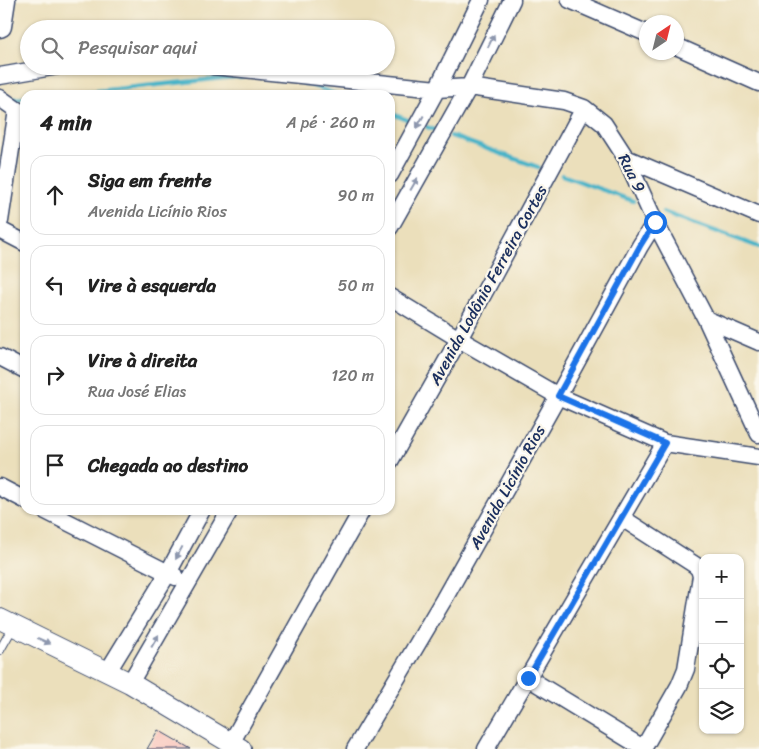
<!DOCTYPE html>
<html lang="pt">
<head>
<meta charset="utf-8">
<style>
	body { margin:0; font-family:Sriracha,sans-serif; background:#f2f2f2; color:#222 }
	.controls { position:absolute; right:15px; bottom:15px; display:grid; overflow:hidden; border-radius:10px; box-shadow:0 1px 4px #0004 }
	.controls button { width:45px; height:45px; display:grid; place-items:center; padding:0; border:0; border-bottom:1px solid #e0e0e0; background:#fff; color:#222; font:25px sans-serif }
	.compass { position:absolute; left:639px; top:15px; width:45px; height:45px; border-radius:50%; background:#fff; box-shadow:0 1px 4px #0004; rotate:35deg }
	.stop { position:absolute; width:15px; height:15px; margin:-11px; border:4px solid #1a73e8; border-radius:50%; background:#fff }
	.stop.end { background:#1a73e8; border-color:#fff; box-shadow:0 1px 5px #0008 }
	.list { margin:0; padding:0; list-style:none }
	h2 { display:flex; justify-content:space-between; align-items:center; height:65px; margin:0; padding:0 20px; font-size:21px }
	h2 small { font-size:16px; font-weight:400; color:#767676 }
	.list li { display:grid; grid-template-columns:32px 1fr auto; gap:15px; align-items:center; box-sizing:border-box; height:80px; margin:0 10px 10px; padding:0 10px; border:1px solid #e0e0e0; border-radius:15px }
	.list b { display:block; font-size:19px; white-space:nowrap }
	.list p { margin:0; font-size:16px; white-space:nowrap; color:#767676 }
	.list em { font-size:16px; font-style:normal; color:#767676 }
	.icon { flex:none; width:28px; height:28px; fill:none; stroke:currentColor; stroke-width:2; stroke-linecap:round; stroke-linejoin:round }
	.map { position:relative; flex:none; width:759px; height:749px; overflow:hidden }
	.search { position:absolute; background:#fff; box-shadow:0 1px 4px #0004; left:20px; top:20px; width:375px; height:55px; display:flex; align-items:center; gap:12px; box-sizing:border-box; padding:0 18px; border-radius:28px; color:#767676; font-size:19px }
	.panel { position:absolute; background:#fff; box-shadow:0 1px 4px #0004; left:20px; top:90px; width:375px; height:425px; border-radius:15px }
	.map>svg:first-child { display:block }
	.lines { fill:none; stroke-linecap:round; stroke-linejoin:round }
	.stream { stroke:#4ab4c8; stroke-width:4.5 }
	.building { fill:#f9a9a0 }
	.service-casing { stroke:#3a496c; stroke-width:10 }
	.minor-casing { stroke:#3a496c; stroke-width:19 }
	.tertiary-casing { stroke:#3a496c; stroke-width:22 }
	.secondary-casing { stroke:#3a496c; stroke-width:25 }
	.service { stroke:#fff; stroke-width:8 }
	.minor { stroke:#fff; stroke-width:16 }
	.tertiary { stroke:#fff; stroke-width:20 }
	.secondary { stroke:#fff; stroke-width:22 }
	.oneway { fill:#8d97ae }
	.route { stroke:#1a73e8; stroke-width:6 }
	.labels { text-anchor:middle; dominant-baseline:central; stroke-width:4.5; stroke-linejoin:round; paint-order:stroke }
	.street-label { font-size:16px; fill:#1b2f5e; stroke:#fbf7ec }
</style>
</head>
<body>
<div class="map">
<svg width="759" height="749" viewBox="0 0 759 749">
	<rect width="100%" height="100%" fill="#fbf7ec"/>
	<filter id="ink" filterUnits="userSpaceOnUse"><feTurbulence type="fractalNoise" baseFrequency=".02" numOctaves="2"/><feDisplacementMap in="SourceGraphic" scale="10" xChannelSelector="R" yChannelSelector="G"/><feConvolveMatrix kernelMatrix="1 2 1 2 8 2 1 2 1" color-interpolation-filters="sRGB"/></filter>
	<filter id="wash" filterUnits="userSpaceOnUse"><feTurbulence type="fractalNoise" baseFrequency=".0096" numOctaves="4" result="noise"/><feDisplacementMap in="SourceGraphic" scale="20" xChannelSelector="R" yChannelSelector="G"/><feGaussianBlur stdDeviation="1.12" result="paint"/><feColorMatrix in="noise" values="0 0 0 0 0 0 0 0 0 0 0 0 0 0 0 0 0 1.4 0 .05"/><feComposite in="paint" operator="in"/></filter>
	<g filter="url(#wash)">
		<rect width="100%" height="100%" fill="#ebdfbb"/>
		<g class="lines">
			<path class="stream" d="M302,82L339,95
				M58,95L244,76
				M14,99L25,98
				M390,113L410,121
				M427,127L435,130
				M451,136L538,167
				M562,175L633,201
				M663,212L759,247"/>
		</g>
		<g id="blocks">
			<path class="building" d="M158,730L191,749H147Z"/>
		</g>
	</g>
	<g filter="url(#ink)">
		<use href="#blocks" fill-opacity="0" stroke="#3a496c" stroke-width="1"/>
		<g class="lines">
			<defs>
				<path id="service" d="M0,650L13,627"/>
				<path id="minor" d="M570,0L646,33
					M676,46L759,83
					M213,66L437,89L469,87L564,101L584,108L604,124L626,158L655,222L706,319L759,434
					M0,76L58,66
					M0,98L17,110L25,114
					M626,158L759,215
					M390,175L437,89L481,0
					M0,221L17,110
					M390,227L469,87L512,0
					M0,230L25,243
					M390,297L459,339L558,396L665,443L759,457
					M706,319L759,342
					M0,357L25,370
					M390,461L459,339L584,108
					M0,487L25,500
					M44,510L176,577
					M622,518L695,565L699,569L701,576L686,669L679,686L643,749
					M108,671L168,573L202,510
					M528,678L643,748
					M130,683L230,510
					M231,743L362,510
					M355,749L444,599L558,396L640,246L655,222
					M486,749L665,443"/>
				<path id="tertiary" d="M0,619L130,683L241,749"/>
				<path id="secondary" d="M0,26L4,0"/>
			</defs>
			<use href="#service" class="service-casing"/>
			<use href="#minor" class="minor-casing"/>
			<use href="#tertiary" class="tertiary-casing"/>
			<use href="#secondary" class="secondary-casing"/>
			<use href="#service" class="service"/>
			<use href="#minor" class="minor"/>
			<use href="#tertiary" class="tertiary"/>
			<use href="#secondary" class="secondary"/>
		</g>
		<defs><path id="oneway-solid" d="M-6-.8H1V-3.2L6.5 0L1 3.2V.8H-6Z" transform="scale(1.25)"/></defs>
		<g class="oneway">
			<use href="#oneway-solid" transform="translate(491 41) rotate(-64)"/>
			<use href="#oneway-solid" transform="translate(420 122) rotate(119)"/>
			<use href="#oneway-solid" transform="translate(414 184) rotate(-60)"/>
			<use href="#oneway-solid" transform="translate(179 553) rotate(118)"/>
			<use href="#oneway-solid" transform="translate(44 641) rotate(25)"/>
			<use href="#oneway-solid" transform="translate(155 641) rotate(-60)"/>
		</g>
	</g>
	<g class="lines" filter="url(#ink)">
		<path class="route" d="M528,678L665,443L558,396L640,246L655,222"/>
	</g>
	<g class="labels">
		<g class="street-label">
			<text transform="translate(632 173) rotate(63)">Rua 9</text>
			<text transform="translate(488 285) rotate(-61)">Avenida Lodônio Ferreira Cortes</text>
			<text transform="translate(507 487) rotate(-61)">Avenida Licínio Rios</text>
		</g>
	</g>
</svg>
<div class="controls">
<button>+</button>
<button>−</button>
<button><svg class="icon" aria-label="locate" viewBox="0 0 24 24"><circle cx="12" cy="12" r="6"/><path d="M12 2v4M12 18v4M2 12h4M18 12h4"/></svg></button>
<button><svg class="icon" aria-label="layers" viewBox="0 0 24 24"><path d="M12 4l9 5-9 5-9-5zM3 14l9 5 9-5"/></svg></button>
</div>
<svg class="compass" viewBox="-18 -18 36 36"><path d="M0-13l5 13h-10z" fill="#e53935"/><path d="M0 13l5-13h-10z" fill="#767676"/></svg>
<div class="stop" style="left:655px;top:222px"></div>
<div class="stop end" style="left:528px;top:678px"></div>
<div class="search"><svg class="icon" aria-label="search" viewBox="0 0 24 24"><circle cx="10" cy="10" r="6"/><path d="M15 15l6 6"/></svg>Pesquisar aqui</div>
<section class="panel">
<h2>4 min<small>A pé · 260 m</small></h2>
<ul class="list">
<li><svg class="icon" aria-label="ahead" viewBox="0 0 24 24"><path d="M12 20V5M6 11l6-6 6 6"/></svg><div><b>Siga em frente</b><p>Avenida Licínio Rios</p></div><em>90 m</em></li>
<li><svg class="icon" aria-label="left" viewBox="0 0 24 24"><path d="M17 20v-9H6M10 6l-5 5 5 5"/></svg><div><b>Vire à esquerda</b></div><em>50 m</em></li>
<li><svg class="icon" aria-label="right" viewBox="0 0 24 24"><path d="M7 20v-9h11M14 6l5 5-5 5"/></svg><div><b>Vire à direita</b><p>Rua José Elias</p></div><em>120 m</em></li>
<li><svg class="icon" aria-label="arrive" viewBox="0 0 24 24"><path d="M6 21V4h12l-3 4 3 4H6"/></svg><div><b>Chegada ao destino</b></div></li>
</ul>
</section>
</div>
</body>
</html>
